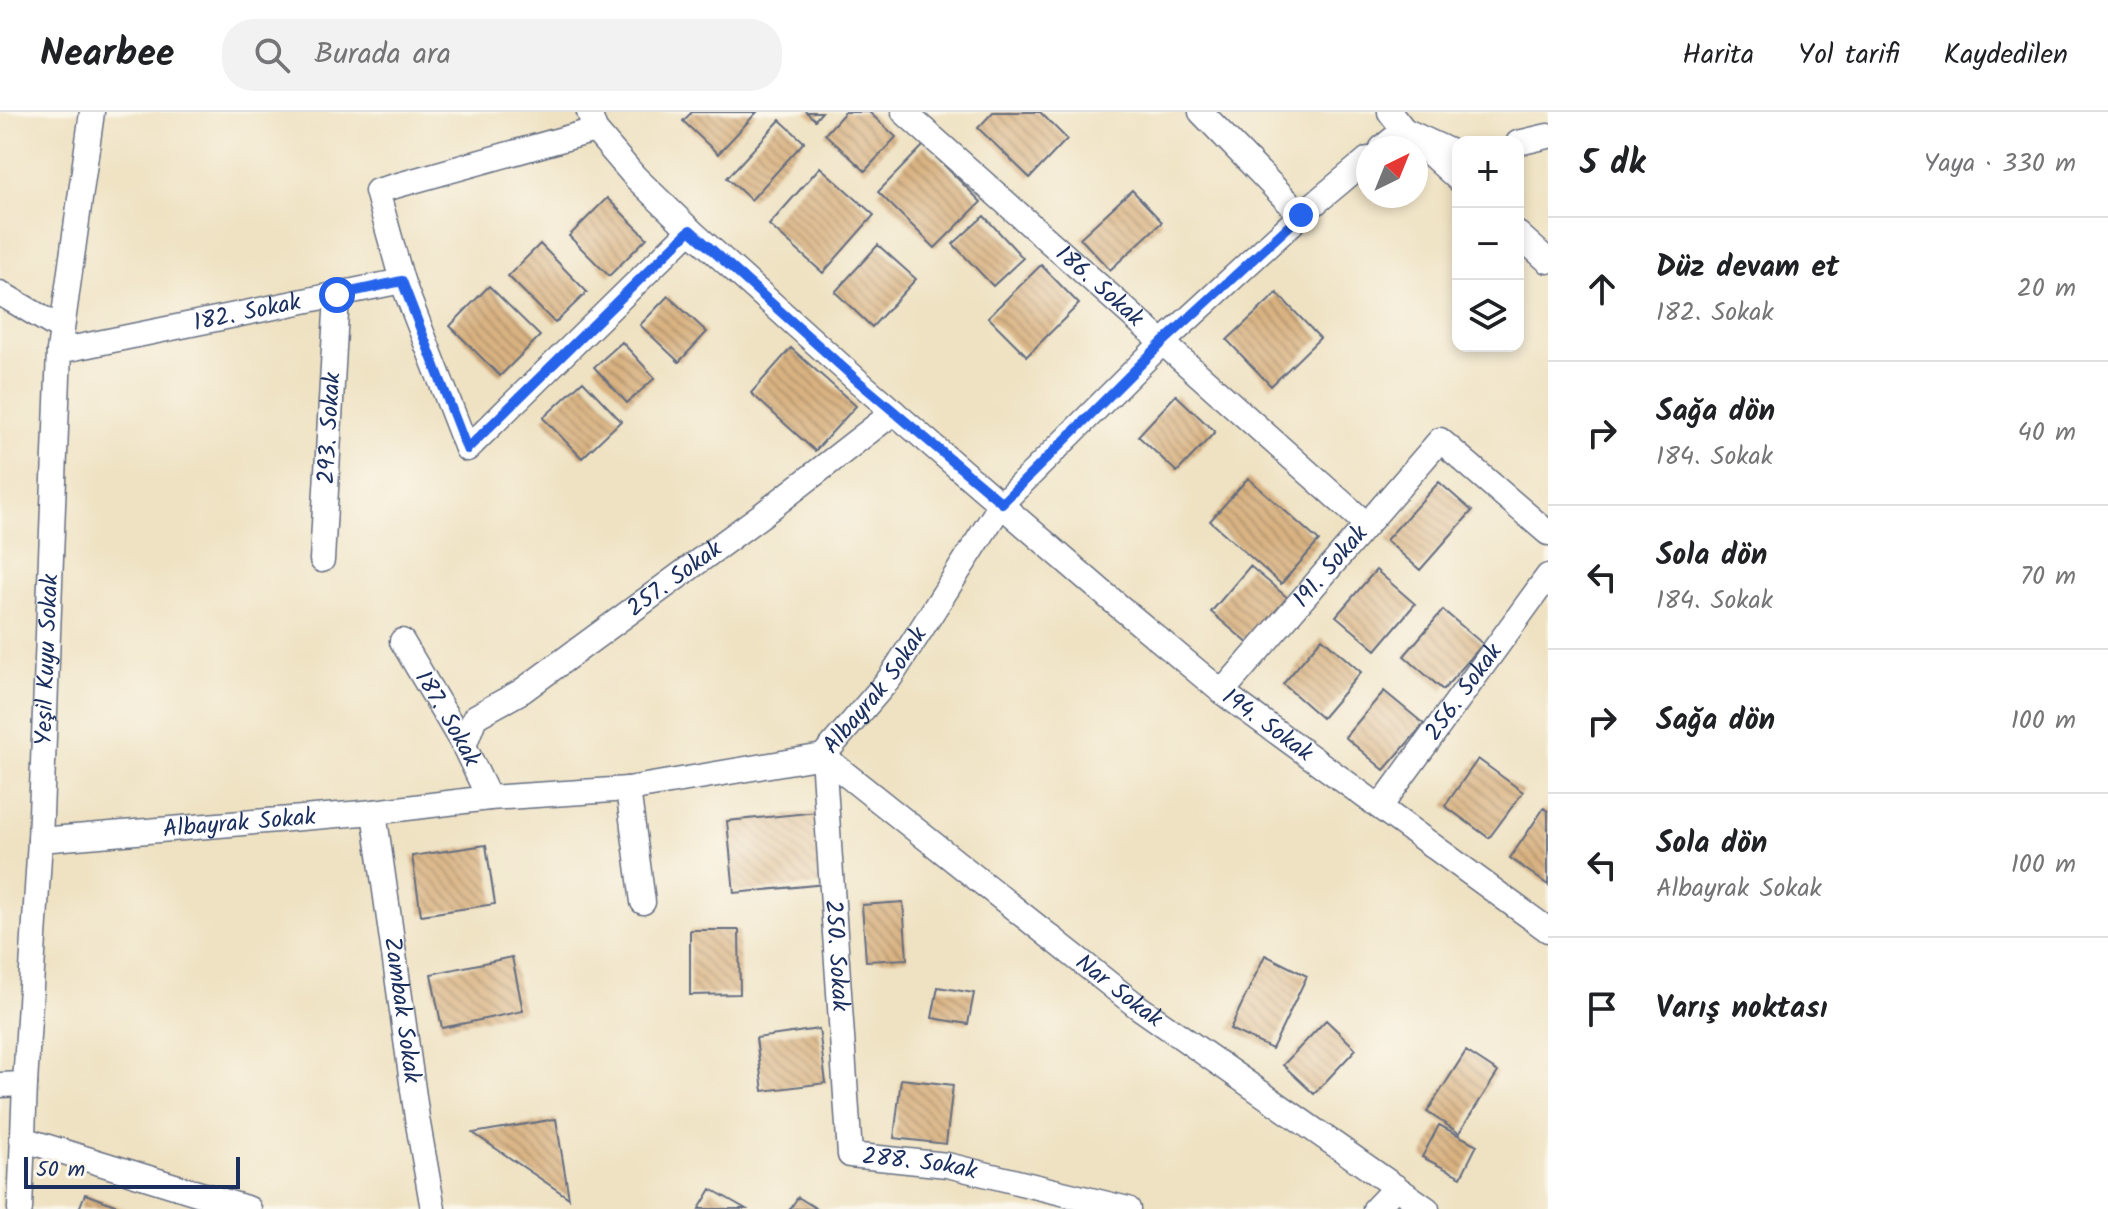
<!DOCTYPE html>
<html lang="tr">
<head>
<meta charset="utf-8">
<style>
	body { margin:0; font-family:Kalam,sans-serif; background:#f2f2f2; color:#202124 }
	.controls { position:absolute; right:24px; top:24px; display:grid; overflow:hidden; border-radius:16px; box-shadow:0 4px 12px #0003 }
	.controls button { width:72px; height:72px; display:grid; place-items:center; padding:0; border:0; border-bottom:2px solid #e0e0e0; background:#fff; color:#202124; font:40px sans-serif }
	.compass { position:absolute; left:1356px; top:24px; width:72px; height:72px; border-radius:50%; background:#fff; box-shadow:0 4px 12px #0003; rotate:43deg }
	.scale { position:absolute; left:24px; bottom:20px; width:216px; box-sizing:border-box; padding-left:8px; border:4px solid #1b2f5e; border-top:0; font-size:22px; line-height:28px; white-space:nowrap; color:#1b2f5e; -webkit-text-stroke:6px #fbf7ec; paint-order:stroke }
	.stop { position:absolute; width:24px; height:24px; margin:-18px; border:6px solid #2563eb; border-radius:50%; background:#fff }
	.stop.end { background:#2563eb; border-color:#fff; box-shadow:0 2px 8px #0008 }
	.list { margin:0; padding:0; list-style:none }
	h2 { display:flex; justify-content:space-between; align-items:center; height:104px; margin:0; padding:0 32px; font-size:34px }
	h2 small { font-size:26px; font-weight:400; color:#757577 }
	.list li { display:grid; grid-template-columns:52px 1fr auto; gap:24px; align-items:center; box-sizing:border-box; height:144px; padding:0 32px; border-top:2px solid #e0e0e0 }
	.list b { display:block; font-size:30px; white-space:nowrap }
	.list p { margin:0; font-size:26px; white-space:nowrap; color:#757577 }
	.list em { font-size:26px; font-style:normal; color:#757577 }
	.icon { flex:none; width:44px; height:44px; fill:none; stroke:currentColor; stroke-width:2; stroke-linecap:round; stroke-linejoin:round }
	.map { position:relative; flex:none; width:1548px; height:1097px; overflow:hidden }
	header { display:flex; align-items:center; gap:48px; box-sizing:border-box; height:112px; padding:0 40px; background:#fff; border-bottom:2px solid #e0e0e0 }
	header strong { font-size:38px }
	nav { display:flex; gap:44px; margin-inline-start:auto; font-size:28px }
	.search { width:560px; height:72px; background:#f2f2f2; display:flex; align-items:center; gap:20px; box-sizing:border-box; padding:0 28px; border-radius:32px; color:#757577; font-size:30px }
	main { display:flex }
	aside { flex:1; background:#fff }
	.map>svg:first-child { display:block }
	.building { fill:url(#building-back-hatch) }
	.lines { fill:none; stroke-linecap:round; stroke-linejoin:round }
	.minor-casing { stroke:#656e81; stroke-width:27 }
	.minor { stroke:#fff; stroke-width:24 }
	.route { stroke:#2563eb; stroke-width:10 }
	.labels { text-anchor:middle; dominant-baseline:central; stroke-width:7; stroke-linejoin:round; paint-order:stroke }
	.street-label { font-size:24px; fill:#1b2f5e; stroke:#fbf7ec }
</style>
</head>
<body>
<header>
<strong>Nearbee</strong>
<div class="search"><svg class="icon" aria-label="search" viewBox="0 0 24 24"><circle cx="10" cy="10" r="6"/><path d="M15 15l6 6"/></svg>Burada ara</div>
<nav><a>Harita</a><a>Yol tarifi</a><a>Kaydedilen</a></nav>
</header>
<main>
<div class="map">
<svg width="1548" height="1097" viewBox="0 0 1548 1097">
	<defs>
		<pattern id="building-back-hatch" width="6" height="6" patternUnits="userSpaceOnUse" patternTransform="scale(2)"><rect width="6" height="6" fill="#d9b281"/><path d="M-1 5l2 2M0 0l6 6M5-1l2 2" fill="none" stroke="#af916d"/></pattern>
	</defs>
	<rect width="100%" height="100%" fill="#fbf7ec"/>
	<filter id="ink" filterUnits="userSpaceOnUse"><feTurbulence type="fractalNoise" baseFrequency=".0125" numOctaves="2"/><feDisplacementMap in="SourceGraphic" scale="16" xChannelSelector="R" yChannelSelector="G"/><feConvolveMatrix kernelMatrix="1 2 1 2 8 2 1 2 1" color-interpolation-filters="sRGB"/></filter>
	<filter id="wash" filterUnits="userSpaceOnUse"><feTurbulence type="fractalNoise" baseFrequency=".006" numOctaves="4" result="noise"/><feDisplacementMap in="SourceGraphic" scale="32" xChannelSelector="R" yChannelSelector="G"/><feGaussianBlur stdDeviation="1.8" result="paint"/><feColorMatrix in="noise" values="0 0 0 0 0 0 0 0 0 0 0 0 0 0 0 0 0 1.4 0 .05"/><feComposite in="paint" operator="in"/></filter>
	<g filter="url(#wash)">
		<rect width="100%" height="100%" fill="#efe2c2"/>
		<g id="blocks">
			<path class="building" d="M692,0H757L718,42L683,9Z
				M806,0H822L815,8Z
				M845,0H869L896,25L865,59L825,22Z
				M993,0H1040L1067,27L1030,66L978,16Z
				M780,8L804,30L751,88L727,66Z
				M924,33L981,90L935,136L878,80Z
				M820,55L874,103L823,161L769,113Z
				M1132,78L1162,110L1110,158L1080,126Z
				M607,86L647,126L609,164L569,124Z
				M984,104L1023,146L993,174L953,132Z
				M540,132L587,180L555,211L508,164Z
				M878,133L916,167L872,215L835,180Z
				M1041,153L1079,192L1027,244L988,205Z
				M489,174L540,224L500,264L450,214Z
				M1277,181L1320,226L1271,274L1227,228Z
				M668,184L707,220L679,250L640,213Z
				M622,230L655,266L627,291L594,255Z
				M791,236L856,294L815,339L751,281Z
				M583,269L621,309L582,346L543,306Z
				M1176,283L1215,320L1177,360L1138,324Z
				M1248,366L1319,429L1281,472L1210,409Z
				M1439,370L1472,399L1420,458L1386,428Z
				M1250,454L1289,487L1250,533L1211,500Z
				M1376,458L1415,492L1376,538L1336,504Z
				M1443,498L1483,532L1443,578L1404,544Z
				M1322,526L1361,560L1322,606L1283,572Z
				M1384,579L1424,612L1384,658L1345,625Z
				M1478,647L1523,680L1489,726L1445,694Z
				M1544,696L1548,699V773L1510,746Z
				M818,700L825,772L734,781L727,709Z
				M486,733L495,792L421,803L412,744Z
				M903,790L907,847L866,849L862,793Z
				M690,818H739L740,882L690,883Z
				M1265,843L1307,864L1272,937L1230,917Z
				M512,845L523,899L442,916L431,862Z
				M938,875L974,881L968,912L932,906Z
				M1326,908L1356,937L1314,982L1283,953Z
				M819,917L826,971L763,979L756,926Z
				M1466,939L1498,960L1459,1021L1427,1000Z
				M901,967L953,973L946,1032L894,1026Z
				M556,1007L569,1086L473,1021Z
				M1439,1013L1477,1033L1461,1065L1422,1045Z
				M711,1077L746,1097H699Z
				M85,1082L126,1097H79Z
				M798,1085L817,1097H790Z"/>
		</g>
	</g>
	<g filter="url(#ink)">
		<use href="#blocks" fill-opacity="0" stroke="#656e81" stroke-width="2"/>
		<g class="lines">
			<defs>
				<g id="minor">
					<path id="s1" d="M589,0L595,18L635,65L690,118L859,270L1108,485L1222,580L1548,818"/>
					<path id="s2" d="M904,0L1366,412"/>
					<path d="M1201,0L1301,103"/>
					<path d="M1390,0L1404,18L1458,67"/>
					<path d="M1518,31L1548,24"/>
					<path d="M1382,36L1404,18L1458,43"/>
					<path d="M1518,122L1548,149"/>
					<path d="M402,169L467,337L690,118"/>
					<path d="M0,181L61,217"/>
					<path id="s3" d="M59,239L402,169L377,79L595,18"/>
					<path id="s4" d="M322,448L337,183"/>
					<path id="s5" d="M402,529L464,634L489,686"/>
					<path id="s6" d="M1222,580L1440,328L1548,421"/>
					<path id="s7" d="M464,634L475,605L522,579L763,402L894,300"/>
					<path id="s8" d="M823,644L1137,894L1427,1097"/>
					<path id="s9" d="M823,644L850,1043L947,1053L1128,1097"/>
					<path d="M628,677L643,790"/>
					<path id="s10" d="M1380,695L1548,464"/>
					<path id="s11" d="M374,700L417,1006L433,1097"/>
					<path id="s12" d="M40,728L374,700L489,686L628,677L823,644L890,566L1002,391L1162,231L1301,103L1368,47"/>
					<path d="M0,973L25,972"/>
					<path d="M22,1027L249,1097"/>
					<path id="s13" d="M20,1097L25,972L40,728L59,239L92,0"/>
					<path d="M1375,1097L1396,1075"/>
				</g>
			</defs>
			<use href="#minor" class="minor-casing"/>
			<use href="#minor" class="minor"/>
		</g>
	</g>
	<g class="lines" filter="url(#ink)">
		<path class="route" d="M337,183L402,169L467,337L690,118L859,270L1002,391L1162,231L1301,103"/>
	</g>
	<g class="labels">
		<g class="street-label">
			<text stroke="none"><textPath href="#s2" startOffset="262">186. Sokak</textPath></text>
			<text stroke="none"><textPath href="#s3" startOffset="192">182. Sokak</textPath></text>
			<text stroke="none"><textPath href="#s4" startOffset="132">293. Sokak</textPath></text>
			<text stroke="none"><textPath href="#s6" startOffset="166">191. Sokak</textPath></text>
			<text stroke="none"><textPath href="#s7" startOffset="274">257. Sokak</textPath></text>
			<text stroke="none"><textPath href="#s13" startOffset="550">Yeşil Kuyu Sokak</textPath></text>
			<text stroke="none"><textPath href="#s12" startOffset="872">Albayrak Sokak</textPath></text>
			<text stroke="none"><textPath href="#s10" startOffset="142">256. Sokak</textPath></text>
			<text stroke="none"><textPath href="#s5" startOffset="90">187. Sokak</textPath></text>
			<text stroke="none"><textPath href="#s1" startOffset="918">194. Sokak</textPath></text>
			<text stroke="none"><textPath href="#s12" startOffset="200">Albayrak Sokak</textPath></text>
			<text stroke="none"><textPath href="#s9" startOffset="200">250. Sokak</textPath></text>
			<text stroke="none"><textPath href="#s8" startOffset="378">Nar Sokak</textPath></text>
			<text stroke="none"><textPath href="#s11" startOffset="200">Zambak Sokak</textPath></text>
			<text stroke="none"><textPath href="#s9" startOffset="470">288. Sokak</textPath></text>
		</g>
	</g>
</svg>
<div class="controls">
<button>+</button>
<button>−</button>
<button><svg class="icon" aria-label="layers" viewBox="0 0 24 24"><path d="M12 4l9 5-9 5-9-5zM3 14l9 5 9-5"/></svg></button>
</div>
<svg class="compass" viewBox="-18 -18 36 36"><path d="M0-13l5 13h-10z" fill="#e53935"/><path d="M0 13l5-13h-10z" fill="#757577"/></svg>
<div class="scale">50 m</div>
<div class="stop" style="left:337px;top:183px"></div>
<div class="stop end" style="left:1301px;top:103px"></div>
</div>
<aside>
<h2>5 dk<small>Yaya · 330 m</small></h2>
<ul class="list">
<li><svg class="icon" aria-label="ahead" viewBox="0 0 24 24"><path d="M12 20V5M6 11l6-6 6 6"/></svg><div><b>Düz devam et</b><p>182. Sokak</p></div><em>20 m</em></li>
<li><svg class="icon" aria-label="right" viewBox="0 0 24 24"><path d="M7 20v-9h11M14 6l5 5-5 5"/></svg><div><b>Sağa dön</b><p>184. Sokak</p></div><em>40 m</em></li>
<li><svg class="icon" aria-label="left" viewBox="0 0 24 24"><path d="M17 20v-9H6M10 6l-5 5 5 5"/></svg><div><b>Sola dön</b><p>184. Sokak</p></div><em>70 m</em></li>
<li><svg class="icon" aria-label="right" viewBox="0 0 24 24"><path d="M7 20v-9h11M14 6l5 5-5 5"/></svg><div><b>Sağa dön</b></div><em>100 m</em></li>
<li><svg class="icon" aria-label="left" viewBox="0 0 24 24"><path d="M17 20v-9H6M10 6l-5 5 5 5"/></svg><div><b>Sola dön</b><p>Albayrak Sokak</p></div><em>100 m</em></li>
<li><svg class="icon" aria-label="arrive" viewBox="0 0 24 24"><path d="M6 21V4h12l-3 4 3 4H6"/></svg><div><b>Varış noktası</b></div></li>
</ul>
</aside>
</main>
</body>
</html>
